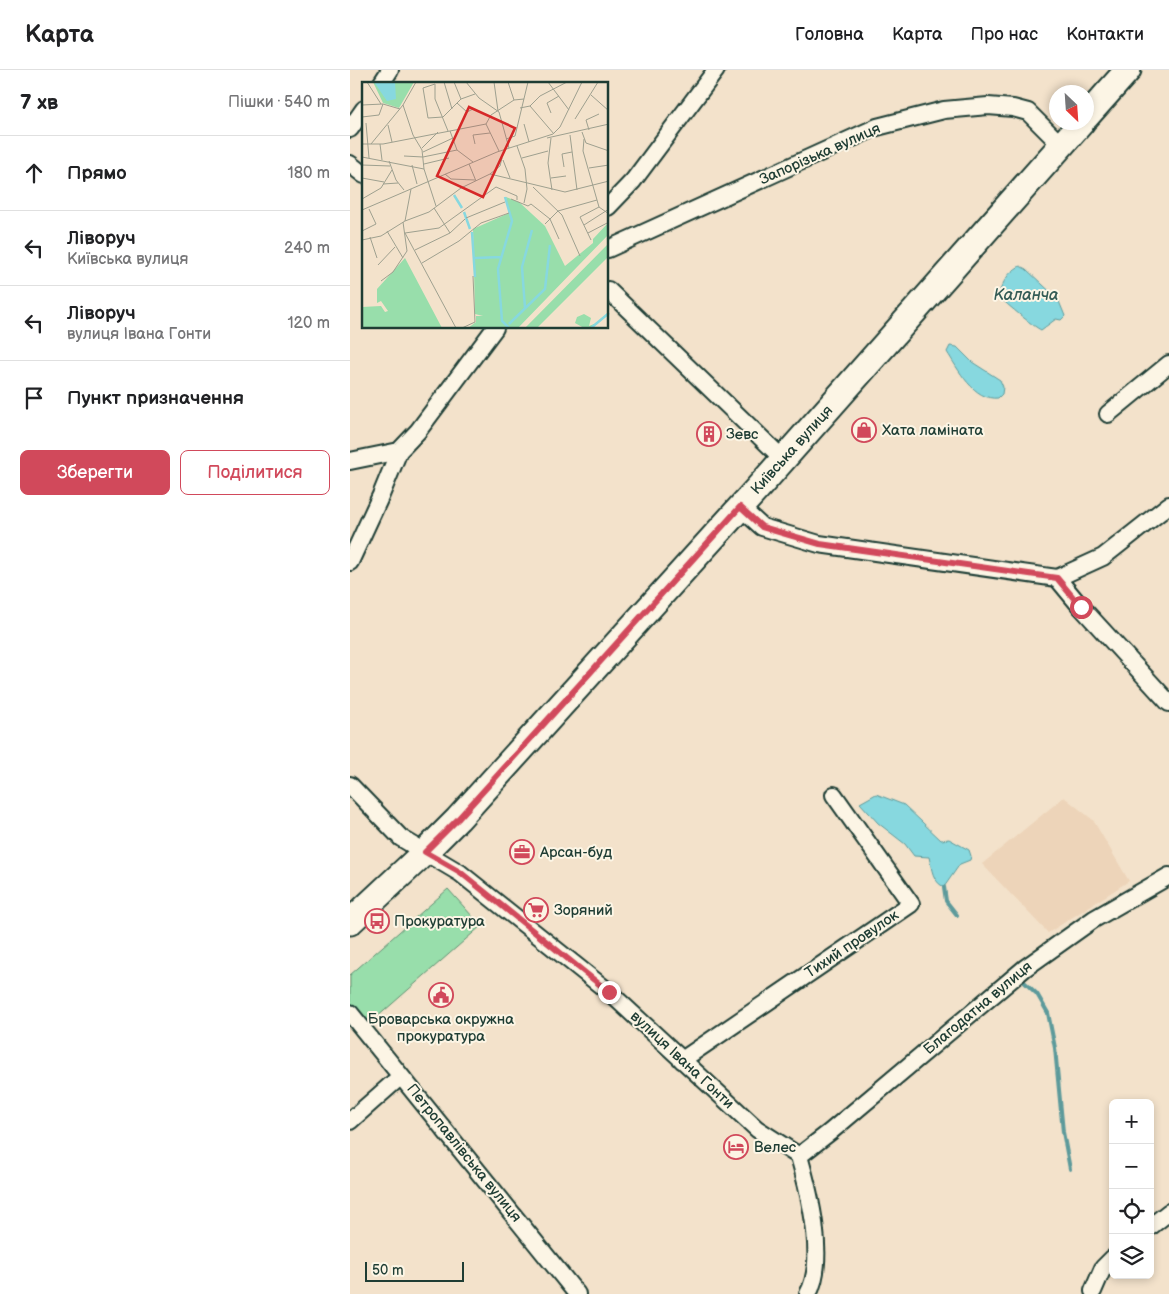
<!DOCTYPE html>
<html lang="uk">
<head>
<meta charset="utf-8">
<style>
	body { margin:0; font-family:"Balsamiq Sans",sans-serif; background:#f2f2f2; color:#202124 }
	.controls { position:absolute; right:15px; bottom:15px; display:grid; overflow:hidden; border-radius:8px; box-shadow:0 2px 8px #0003 }
	.controls button { width:45px; height:45px; display:grid; place-items:center; padding:0; border:0; border-bottom:1px solid #e0e0e0; background:#fff; color:#202124; font:25px sans-serif }
	.compass { position:absolute; left:699px; top:15px; width:45px; height:45px; border-radius:50%; background:#fff; box-shadow:0 2px 8px #0003; rotate:155deg }
	.scale { position:absolute; left:15px; bottom:12px; width:99px; box-sizing:border-box; padding-left:5px; border:2px solid #1f3d34; border-top:0; font-size:14px; line-height:18px; white-space:nowrap; color:#1f3d34; -webkit-text-stroke:4px #fcf5e5; paint-order:stroke }
	.stop { position:absolute; width:15px; height:15px; margin:-11px; border:4px solid #d1495b; border-radius:50%; background:#fff }
	.stop.end { background:#d1495b; border-color:#fff; box-shadow:0 1px 5px #0008 }
	.list { margin:0; padding:0; list-style:none }
	h2 { display:flex; justify-content:space-between; align-items:center; height:65px; margin:0; padding:0 20px; font-size:21px }
	h2 small { font-size:16px; font-weight:400; color:#757577 }
	.list li { display:grid; grid-template-columns:32px 1fr auto; gap:15px; align-items:center; box-sizing:border-box; height:75px; padding:0 20px; border-top:1px solid #e0e0e0 }
	.list b { display:block; font-size:19px; white-space:nowrap }
	.list p { margin:0; font-size:16px; white-space:nowrap; color:#757577 }
	.list em { font-size:16px; font-style:normal; color:#757577 }
	.actions { display:flex; gap:10px; padding:15px 20px }
	.actions a { flex:1; padding:11px 0; border:1px solid #d1495b; border-radius:8px; text-align:center; font-size:18px; color:#d1495b }
	.actions .main { background:#d1495b; color:#fff }
	.icon { flex:none; width:28px; height:28px; fill:none; stroke:currentColor; stroke-width:2; stroke-linecap:round; stroke-linejoin:round }
	.map { position:relative; flex:none; width:819px; height:1224px; overflow:hidden }
	header { display:flex; align-items:center; gap:30px; box-sizing:border-box; height:70px; padding:0 25px; background:#fff; border-bottom:1px solid #e0e0e0 }
	header strong { font-size:24px }
	nav { display:flex; gap:28px; margin-inline-start:auto; font-size:18px }
	main { display:flex }
	aside { flex:1; background:#fff }
	.map>svg:first-child { display:block }
	.built { fill:#edd4b9 }
	.green { fill:#98deab; stroke:#5c8e70 }
	.water { fill:#87d8df; stroke:#5d9a9b }
	.lines { fill:none; stroke-linecap:round; stroke-linejoin:round }
	.stream { stroke:#5d9a9b; stroke-width:4 }
	.minor-casing { stroke:#1f3d34; stroke-width:20 }
	.primary-casing { stroke:#1f3d34; stroke-width:29 }
	.minor { stroke:#fcf5e5; stroke-width:16 }
	.primary { stroke:#fcf5e5; stroke-width:25 }
	.route { stroke:#d1495b; stroke-width:6 }
	.labels { text-anchor:middle; dominant-baseline:central; stroke-width:4; stroke-linejoin:round; paint-order:stroke }
	.street-label { font-size:15px; fill:#1f3d34; stroke:#fcf5e5 }
	.poi-label { font-size:15px; fill:#1f3d34; stroke:#fcf5e5; text-anchor:start }
	.water-label { font-size:16px; font-style:italic; fill:#345c56; stroke:#fcf5e5 }
	.inset-river { fill:none; stroke:#87d8df; stroke-width:2.5 }
	.inset-road { fill:none; stroke:#9ea08f; stroke-width:1 }
	.view { fill:#d62828; fill-opacity:0.15; stroke:#d62828; stroke-width:2.5 }
	.inset-edge { fill:none; stroke:#1f3d34; stroke-width:2.5 }
</style>
</head>
<body>
<header>
<strong>Карта</strong>
<nav><a>Головна</a><a>Карта</a><a>Про нас</a><a>Контакти</a></nav>
</header>
<main>
<aside>
<h2>7 хв<small>Пішки · 540 m</small></h2>
<ul class="list">
<li><svg class="icon" aria-label="ahead" viewBox="0 0 24 24"><path d="M12 20V5M6 11l6-6 6 6"/></svg><div><b>Прямо</b></div><em>180 m</em></li>
<li><svg class="icon" aria-label="left" viewBox="0 0 24 24"><path d="M17 20v-9H6M10 6l-5 5 5 5"/></svg><div><b>Ліворуч</b><p>Київська вулиця</p></div><em>240 m</em></li>
<li><svg class="icon" aria-label="left" viewBox="0 0 24 24"><path d="M17 20v-9H6M10 6l-5 5 5 5"/></svg><div><b>Ліворуч</b><p>вулиця Івана Гонти</p></div><em>120 m</em></li>
<li><svg class="icon" aria-label="arrive" viewBox="0 0 24 24"><path d="M6 21V4h12l-3 4 3 4H6"/></svg><div><b>Пункт призначення</b></div></li>
</ul>
<div class="actions"><a class="main">Зберегти</a><a>Поділитися</a></div>
</aside>
<div class="map">
<svg width="819" height="1224" viewBox="0 0 819 1224">
	<rect width="100%" height="100%" fill="#f3e2cb"/>
	<filter id="ink" filterUnits="userSpaceOnUse"><feTurbulence type="fractalNoise" baseFrequency=".02" numOctaves="2"/><feDisplacementMap in="SourceGraphic" scale="10" xChannelSelector="R" yChannelSelector="G"/><feConvolveMatrix kernelMatrix="1 2 1 2 8 2 1 2 1" color-interpolation-filters="sRGB"/></filter>
	<g filter="url(#ink)">
		<path class="built" d="M714,727L743,750L779,811L698,863L632,794Z"/>
		<path class="green" d="M98,819L131,856L18,955L0,934V905Z"/>
		<path class="water" d="M670,196L676,199L708,229L715,246L711,250L706,249L691,260C684,257 651,230 648,225C654,211 657,203 670,196Z
			M600,276L607,277L622,292L650,310L653,317L652,324L648,328C624,331 608,299 597,282Z
			M526,724L554,735L591,770L599,769L619,780L621,786L620,790L610,794L594,817C582,811 582,799 579,787L564,786L555,774L528,753L510,733Z"/>
		<g class="lines">
			<path class="stream" d="M594,817L596,831L607,845
				M670,908L687,924L698,943L705,978L713,1062L720,1099"/>
			<defs>
				<path id="minor" d="M31,14L40,0
					M0,59L14,39
					M0,94L14,105
					M258,137L283,111L366,0
					M258,179L527,57L594,40L638,36L663,38L678,42L711,75
					M258,220L433,389
					M758,344L819,294
					M0,391L49,381
					M390,437L412,457L469,474L707,508L731,537L819,633
					M0,492L31,425L49,381L68,361L145,258
					M707,508L753,487L819,435
					M0,715L51,768L110,803L259,922L407,1059L449,1086
					M0,943L227,1224
					M332,990L561,834L484,725
					M0,1051L51,1006
					M449,1086L480,1062L675,898L744,849L819,806
					M449,1086C459,1121 477,1190 458,1224
					M800,1157L819,1142
					M743,1221L753,1198L763,1188"/>
				<path id="primary" d="M736,47L778,0
					M0,852L75,782L108,749L407,419L732,52"/>
			</defs>
			<use href="#minor" class="minor-casing"/>
			<use href="#primary" class="primary-casing"/>
			<use href="#minor" class="minor"/>
			<use href="#primary" class="primary"/>
		</g>
	</g>
	<g class="lines" filter="url(#ink)">
		<path class="route" d="M259,922L110,802L75,782L108,749L390,437L412,457L470,474L707,508L731,537"/>
	</g>
	<defs>
		<symbol id="shop-ring" viewBox="-11 -11 22 22"><circle r="9.5" fill="#fcf5e5" stroke="#d1495b" stroke-width="1.5"/><path d="M-5-2.5h2.3a2.7 3.5 0 0 1 5.4 0H5L5.5 6h-11ZM-1.5-2.5h3a1.5 2.3 0 0 0-3 0Z" fill="#d1495b"/></symbol>
		<symbol id="building-ring" viewBox="-11 -11 22 22"><circle r="9.5" fill="#fcf5e5" stroke="#d1495b" stroke-width="1.5"/><path d="M-4-6H4V6H1V3H-1V6H-4ZM-2.5-4.3h1.7v1.8h-1.7ZM.8-4.3h1.7v1.8H.8ZM-2.5-1h1.7V.8h-1.7ZM.8-1h1.7V.8H.8Z" fill="#d1495b"/></symbol>
		<symbol id="office-ring" viewBox="-11 -11 22 22"><circle r="9.5" fill="#fcf5e5" stroke="#d1495b" stroke-width="1.5"/><path d="M-6-3h4V-5.5h4V-3h4V5H-6ZM-1-4.5V-3h2v-1.5ZM-6 0V1H6V0Z" fill="#d1495b"/></symbol>
		<symbol id="supermarket-ring" viewBox="-11 -11 22 22"><circle r="9.5" fill="#fcf5e5" stroke="#d1495b" stroke-width="1.5"/><path d="M-6-5.5h2.5l.6 2H6L4.5 2H-2.5L-4.4-4H-6ZM-1.5 3.2a1.3 1.3 0 1 0 .1 0ZM3 3.2a1.3 1.3 0 1 0 .1 0Z" fill="#d1495b"/></symbol>
		<symbol id="bus-ring" viewBox="-11 -11 22 22"><circle r="9.5" fill="#fcf5e5" stroke="#d1495b" stroke-width="1.5"/><path d="M-5-6H5V4H4V6H2V4H-2V6H-4V4H-5ZM-3.5-4V0h7V-4ZM-3.5 1.2v1.5H-2V1.2ZM2 1.2v1.5H3.5V1.2Z" fill="#d1495b"/></symbol>
		<symbol id="civic-ring" viewBox="-11 -11 22 22"><circle r="9.5" fill="#fcf5e5" stroke="#d1495b" stroke-width="1.5"/><path d="M-.6-6.5H3V-4.5H.6V-3L4-1V1h2V6H-6V1h2V-1L-.6-3ZM-1.2 2.5V6h2.4V2.5Z" fill="#d1495b"/></symbol>
		<symbol id="hotel-ring" viewBox="-11 -11 22 22"><circle r="9.5" fill="#fcf5e5" stroke="#d1495b" stroke-width="1.5"/><path d="M-6-4.5h1.5V1H6V5H4.5V3h-9V5H-6ZM-4 0a1.8 1.8 0 1 1 3.6 0ZM.5 0V-2.5h3Q6-2.5 6 0Z" fill="#d1495b"/></symbol>
	</defs>
	<g fill-rule="evenodd">
		<use href="#shop-ring" x="500" y="346" width="28" height="28"/>
		<use href="#building-ring" x="345" y="350" width="28" height="28"/>
		<use href="#office-ring" x="158" y="768" width="28" height="28"/>
		<use href="#supermarket-ring" x="172" y="826" width="28" height="28"/>
		<use href="#bus-ring" x="13" y="837" width="28" height="28"/>
		<use href="#civic-ring" x="77" y="911" width="28" height="28"/>
		<use href="#hotel-ring" x="372" y="1063" width="28" height="28"/>
	</g>
	<g class="labels">
		<g class="street-label">
			<text transform="translate(470 84) rotate(-24)">Запорізька вулиця</text>
			<text transform="translate(442 380) rotate(-48)">Київська вулиця</text>
			<text transform="translate(502 874) rotate(-34)">Тихий провулок</text>
			<text transform="translate(628 938) rotate(-40)">Благодатна вулиця</text>
			<text transform="translate(332 990) rotate(43)">вулиця Івана Гонти</text>
			<text transform="translate(114 1083) rotate(51)">Петропавлівська вулиця</text>
		</g>
		<g class="poi-label">
			<text x="532" y="360">Хата ламіната</text>
			<text x="376" y="364">Зевс</text>
			<text x="190" y="782">Арсан-буд</text>
			<text x="204" y="840">Зоряний</text>
			<text x="44" y="851">Прокуратура</text>
			<text x="91" y="949" text-anchor="middle">Броварська окружна<tspan x="91" dy="17">прокуратура</tspan></text>
			<text x="404" y="1077">Велес</text>
		</g>
		<g class="water-label">
			<text x="676" y="225">Каланча</text>
		</g>
	</g>
	<g transform="translate(12 12)">
		<rect width="246" height="246" fill="#f3e2cb"/>
		<path d="M11,0H52L37,26L21,21ZM144,115L157,120L183,144L203,184L231,161V157L246,141V153L156,246H106L114,240V234H121L113,232L111,147L147,131ZM246,162V175L175,246H163ZM43,176L80,246H0V225L19,224L23,230L26,229L19,219L15,221V207ZM222,232L229,236L227,244L232,242V246H222L213,241L215,235Z" fill="#98deab"/>
		<path d="M12,0H33L34,17L25,19Z" fill="#87d8df"/>
		<path class="inset-river" d="M92,113L100,126M143,115L150,139L136,187L140,239L147,246M102,130L108,147M110,150L113,195M113,176L139,175M163,226L160,185L170,148M147,242L183,207L188,163M229,246L247,231"/>
		<path class="inset-road" d="M5,0L19,22M82,0L90,27M92,0L99,17M104,0L117,16L137,30L147,66M132,0L136,29M146,0L152,18M186,0L207,28M73,2L61,6L66,36L81,35L99,17L113,12M73,2V17L86,49M229,13L247,29M95,21L105,30L111,27M0,23L21,22L38,27M41,23L51,53L60,68L62,87L74,124M168,24L192,52M158,26L168,24L178,14L205,0M189,31L185,21L197,14M0,35L17,33L21,22M213,37L236,0M4,41L7,76M124,42L137,69M124,42L129,33L152,18L162,17M162,42L167,60M26,43L30,60M227,48L224,38L237,32M88,49L95,68L111,80M220,50L224,61L247,69M208,53L215,108M185,56L247,42M189,56L186,81L190,108M144,57L153,54L166,0M222,57L221,69L237,125L247,132M0,62H21L124,42M9,62L41,23L54,0M18,62L20,78M113,62L111,53L128,51M155,64L163,87L165,107L162,121M60,66L76,50M61,70L91,56M42,74L61,75L95,68M0,75L62,87M160,76L186,69M141,78L148,96M27,79L34,98L42,108M62,82L87,76M107,82L114,99M0,83L28,84M50,83L55,102M202,85L200,72L210,70M227,86L247,83M83,92L89,97L113,98M128,92L203,110L247,99M0,96L22,100M189,96L204,94M21,102L36,101M171,105L200,133L218,174M0,117L19,106L30,88M149,117L166,124L169,122L188,137L197,157M72,126L88,151M0,128L135,70L191,52L198,45L220,0M104,136L143,120M43,139L49,107M183,142L196,129L235,118M222,143L247,127M0,149L14,142L7,127M25,149L41,176M43,151L77,146L134,105L155,114V118M43,151L94,246M226,151L247,140M8,155L15,176M0,158L19,154L43,139L67,130L99,106L128,92L138,84L140,76M229,158L218,135L237,125M53,168L88,151L103,137M60,181L97,159L119,141L147,131M16,183L33,165M19,199L31,190L45,169L41,140M100,246L113,240L111,194"/>
		<path class="view" d="M107,25L153,46L121,115L75,94Z"/>
		<rect width="246" height="246" class="inset-edge"/>
	</g>
</svg>
<div class="controls">
<button>+</button>
<button>−</button>
<button><svg class="icon" aria-label="locate" viewBox="0 0 24 24"><circle cx="12" cy="12" r="6"/><path d="M12 2v4M12 18v4M2 12h4M18 12h4"/></svg></button>
<button><svg class="icon" aria-label="layers" viewBox="0 0 24 24"><path d="M12 4l9 5-9 5-9-5zM3 14l9 5 9-5"/></svg></button>
</div>
<svg class="compass" viewBox="-18 -18 36 36"><path d="M0-13l5 13h-10z" fill="#e53935"/><path d="M0 13l5-13h-10z" fill="#757577"/></svg>
<div class="scale">50 m</div>
<div class="stop" style="left:731px;top:537px"></div>
<div class="stop end" style="left:259px;top:922px"></div>
</div>
</main>
</body>
</html>
